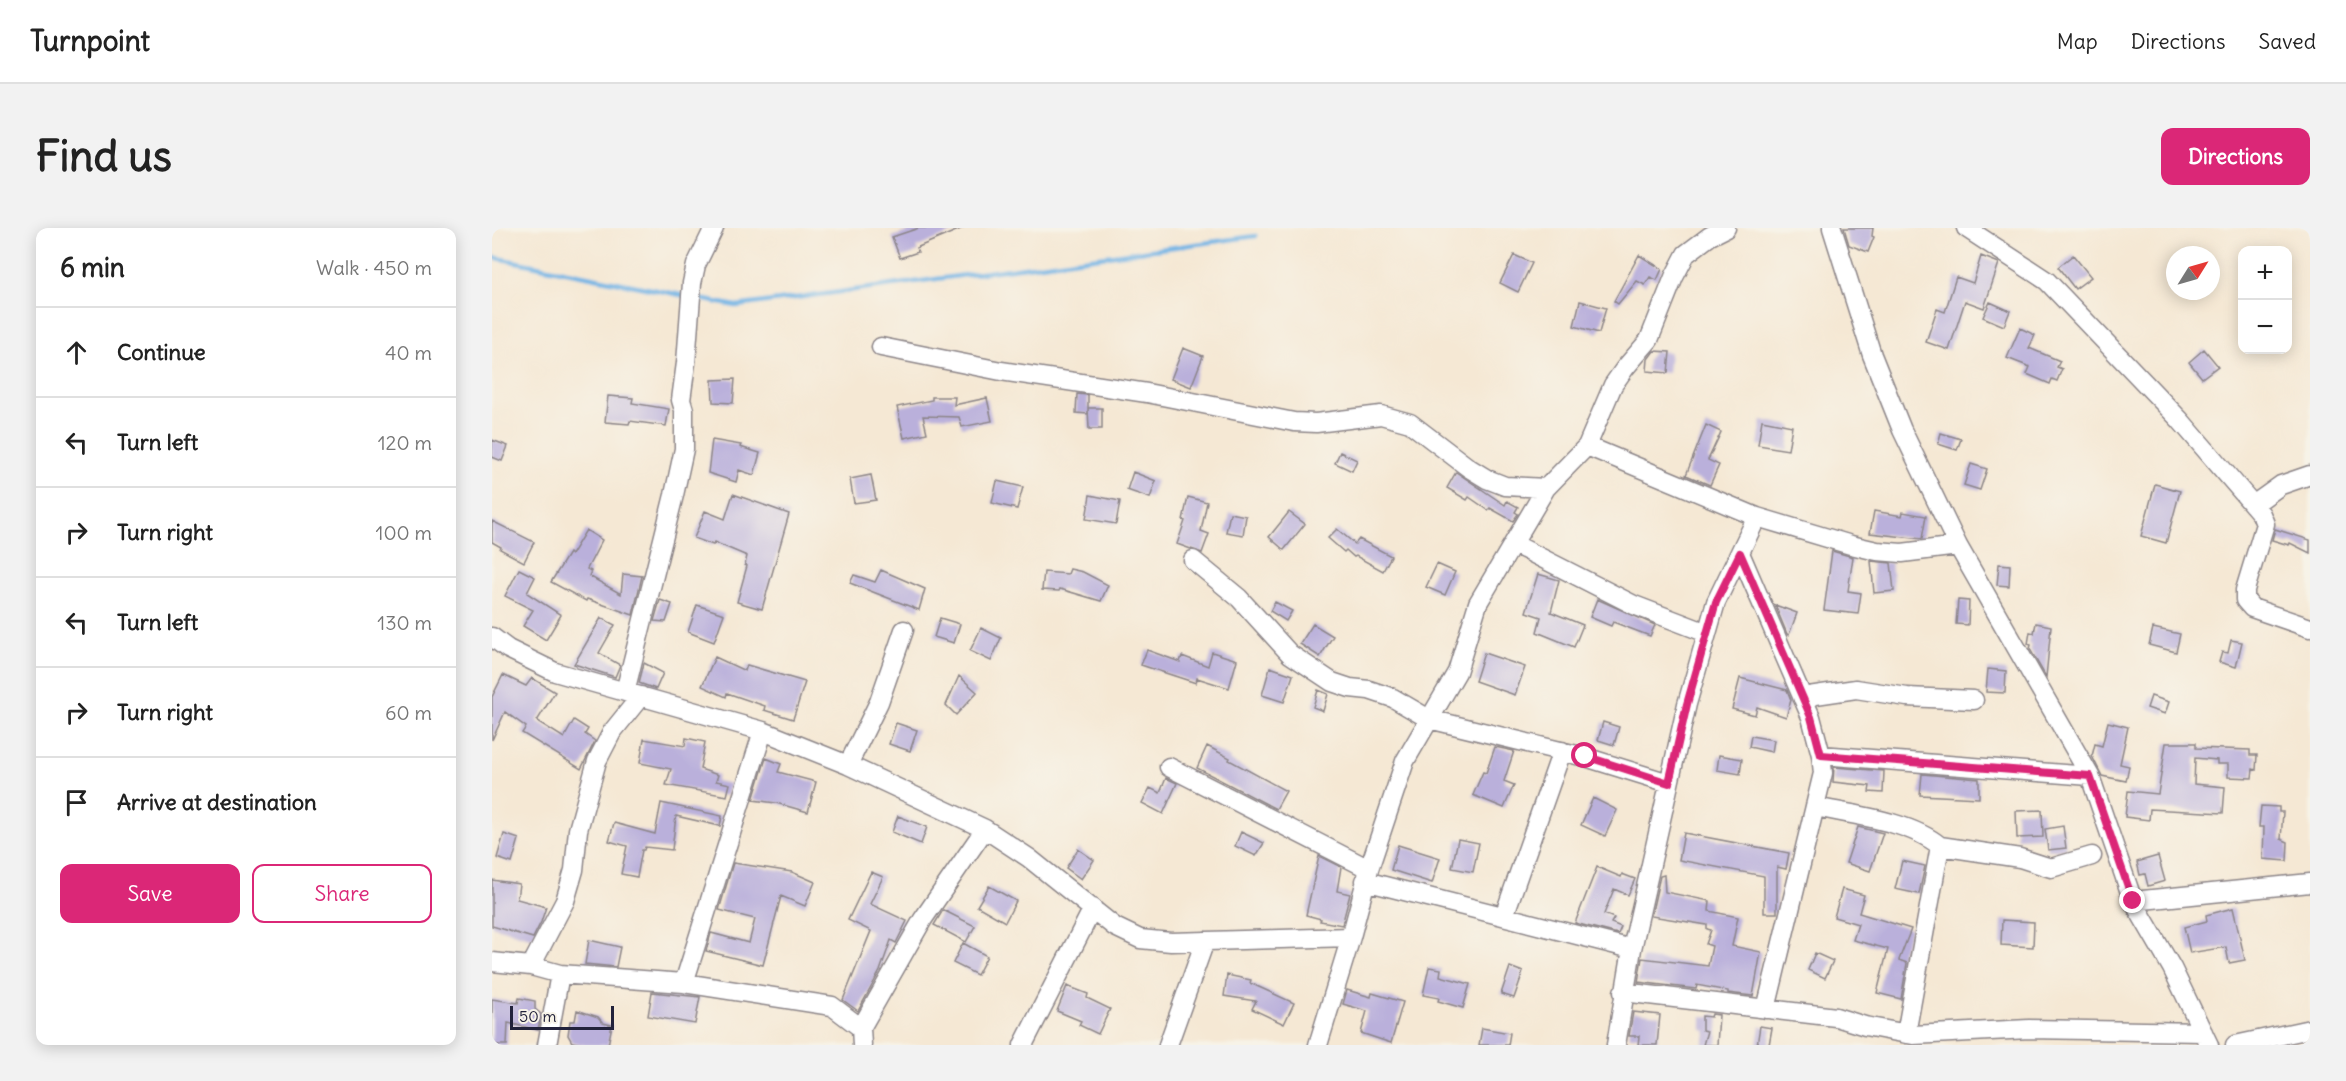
<!DOCTYPE html>
<html lang="en">
<head>
<meta charset="utf-8">
<style>
	body { margin:0; font-family:Delius,sans-serif; background:#f2f2f2; color:#222 }
	.controls { position:absolute; right:18px; top:18px; display:grid; overflow:hidden; border-radius:12px; box-shadow:0 3px 15px #0003 }
	.controls button { width:54px; height:54px; display:grid; place-items:center; padding:0; border:0; border-bottom:2px solid #e0e0e0; background:#fff; color:#222; font:30px sans-serif }
	.compass { position:absolute; left:1674px; top:18px; width:54px; height:54px; border-radius:50%; background:#fff; box-shadow:0 3px 15px #0003; rotate:53deg }
	.scale { position:absolute; left:18px; bottom:15px; width:104px; box-sizing:border-box; padding-left:6px; border:3px solid #22223b; border-top:0; font-size:16px; line-height:21px; white-space:nowrap; color:#22223b; -webkit-text-stroke:4px #f7f3e8; paint-order:stroke }
	.stop { position:absolute; width:18px; height:18px; margin:-14px; border:4px solid #db2777; border-radius:50%; background:#fff }
	.stop.end { background:#db2777; border-color:#fff; box-shadow:0 2px 6px #0008 }
	.list { margin:0; padding:0; list-style:none }
	h2 { display:flex; justify-content:space-between; align-items:center; height:78px; margin:0; padding:0 24px; font-size:26px }
	h2 small { font-size:20px; font-weight:400; color:#767676 }
	.list li { display:grid; grid-template-columns:39px 1fr auto; gap:18px; align-items:center; box-sizing:border-box; height:90px; padding:0 24px; border-top:2px solid #e0e0e0 }
	.list b { display:block; font-size:22px; white-space:nowrap }
	.list em { font-size:20px; font-style:normal; color:#767676 }
	.actions { display:flex; gap:12px; padding:18px 24px }
	.actions a { flex:1; padding:14px 0; border:2px solid #db2777; border-radius:12px; text-align:center; font-size:21px; color:#db2777 }
	.actions .main { background:#db2777; color:#fff }
	.icon { flex:none; width:33px; height:33px; fill:none; stroke:currentColor; stroke-width:2; stroke-linecap:round; stroke-linejoin:round }
	.map { position:relative; flex:none; width:1818px; height:817px; overflow:hidden; border-radius:12px }
	header { display:flex; align-items:center; gap:36px; box-sizing:border-box; height:84px; padding:0 30px; background:#fff; border-bottom:2px solid #e0e0e0 }
	header strong { font-size:28px }
	nav { display:flex; gap:33px; margin-inline-start:auto; font-size:21px }
	.intro { display:flex; align-items:center; justify-content:space-between; box-sizing:border-box; height:144px; padding:0 36px }
	h1 { margin:0; font-size:42px }
	.button { padding:15px 27px; border-radius:12px; background:#db2777; color:#fff; font-size:21px; font-weight:700 }
	main { display:flex; gap:36px; padding:0 36px }
	aside { flex:1; background:#fff; border-radius:12px; box-shadow:0 3px 15px #0003 }
	.map>svg:first-child { display:block }
	.lines { fill:none; stroke-linecap:round; stroke-linejoin:round }
	.stream { stroke:#70b3e5; stroke-width:4.5 }
	.building { fill:#bab0db }
	.minor-casing { stroke:#8c8588; stroke-width:21 }
	.minor { stroke:#fff; stroke-width:18 }
	.route { stroke:#db2777; stroke-width:8 }
</style>
</head>
<body>
<header>
<strong>Turnpoint</strong>
<nav><a>Map</a><a>Directions</a><a>Saved</a></nav>
</header>
<div class="intro"><h1>Find us</h1><a class="button">Directions</a></div>
<main>
<aside>
<h2>6 min<small>Walk · 450 m</small></h2>
<ul class="list">
<li><svg class="icon" aria-label="ahead" viewBox="0 0 24 24"><path d="M12 20V5M6 11l6-6 6 6"/></svg><div><b>Continue</b></div><em>40 m</em></li>
<li><svg class="icon" aria-label="left" viewBox="0 0 24 24"><path d="M17 20v-9H6M10 6l-5 5 5 5"/></svg><div><b>Turn left</b></div><em>120 m</em></li>
<li><svg class="icon" aria-label="right" viewBox="0 0 24 24"><path d="M7 20v-9h11M14 6l5 5-5 5"/></svg><div><b>Turn right</b></div><em>100 m</em></li>
<li><svg class="icon" aria-label="left" viewBox="0 0 24 24"><path d="M17 20v-9H6M10 6l-5 5 5 5"/></svg><div><b>Turn left</b></div><em>130 m</em></li>
<li><svg class="icon" aria-label="right" viewBox="0 0 24 24"><path d="M7 20v-9h11M14 6l5 5-5 5"/></svg><div><b>Turn right</b></div><em>60 m</em></li>
<li><svg class="icon" aria-label="arrive" viewBox="0 0 24 24"><path d="M6 21V4h12l-3 4 3 4H6"/></svg><div><b>Arrive at destination</b></div></li>
</ul>
<div class="actions"><a class="main">Save</a><a>Share</a></div>
</aside>
<div class="map">
<svg width="1818" height="817" viewBox="0 0 1818 817">
	<rect width="100%" height="100%" fill="#f7f3e8"/>
	<filter id="ink" filterUnits="userSpaceOnUse"><feTurbulence type="fractalNoise" baseFrequency=".0167" numOctaves="2"/><feDisplacementMap in="SourceGraphic" scale="12" xChannelSelector="R" yChannelSelector="G"/><feConvolveMatrix kernelMatrix="1 2 1 2 8 2 1 2 1" color-interpolation-filters="sRGB"/></filter>
	<filter id="wash" filterUnits="userSpaceOnUse"><feTurbulence type="fractalNoise" baseFrequency=".008" numOctaves="4" result="noise"/><feDisplacementMap in="SourceGraphic" scale="24" xChannelSelector="R" yChannelSelector="G"/><feGaussianBlur stdDeviation="1.35" result="paint"/><feColorMatrix in="noise" values="0 0 0 0 0 0 0 0 0 0 0 0 0 0 0 0 0 1.4 0 .05"/><feComposite in="paint" operator="in"/></filter>
	<g filter="url(#wash)">
		<rect width="100%" height="100%" fill="#f5e8d4"/>
		<g class="lines">
			<path class="stream" d="M0,29L194,68
				M203,70L244,78L764,8"/>
		</g>
		<g id="blocks">
			<path class="building" d="M427,0H471L424,20L426,24L408,30L400,9Z
				M1352,0H1381L1380,8L1382,9L1376,24L1357,17Z
				M1022,27L1040,35L1026,64L1008,55Z
				M1147,27L1170,41L1165,52L1158,49L1153,57L1145,53L1126,76L1122,73Z
				M1581,27L1599,49L1583,61L1566,39Z
				M1489,28L1507,35L1492,80L1473,73L1457,122L1434,114L1445,81L1453,84L1464,49L1481,55Z
				M1088,73L1114,80L1107,105L1082,98Z
				M1498,74L1518,83L1512,98L1491,89Z
				M1528,100L1543,107L1537,120L1568,133L1565,139L1570,141L1565,153L1560,151L1558,156L1535,146L1538,139L1515,130Z
				M691,120L711,128L699,159L679,151Z
				M1712,121L1726,138L1710,150L1697,134Z
				M1162,123L1178,124L1176,145L1155,143L1156,131Z
				M243,151L241,175L221,174L220,152Z
				M585,166L596,167V186L584,185Z
				M116,168L141,170L140,175L177,181L174,198L138,193L137,196L113,194Z
				M440,169H463L462,177L495,170L500,193L470,199L467,189L431,188L435,205L412,210L405,179L440,172Z
				M596,180H610V201H597Z
				M1270,192L1300,198L1296,222L1266,217Z
				M1214,197L1229,204L1216,232L1227,237L1218,257L1194,247Z
				M1449,205L1469,211L1465,222L1446,216Z
				M0,212L16,218L10,233L0,229Z
				M220,212L249,217L248,219L268,225L262,247L247,242L244,254L216,245Z
				M848,224L865,232L860,243L843,235Z
				M1479,236L1495,241L1488,262L1472,257Z
				M641,244L664,253L658,270L635,262Z
				M964,244L1013,277L1015,273L1026,279L1023,284L1026,286L1021,293L998,280L996,282L977,269L975,272L955,260Z
				M379,247L384,272L362,275L358,251Z
				M505,253L531,259L525,281L500,275Z
				M1663,256L1688,263L1674,315L1649,308Z
				M241,266L297,286L270,381L245,374L255,338L253,337L255,328L222,314L221,317L202,310L213,283L233,291Z
				M598,267L628,273L624,296L594,291Z
				M696,269L715,274L709,303L717,306L710,325L685,316L693,293L691,292Z
				M1382,283L1410,288L1411,284L1434,288L1430,311L1378,305Z
				M797,284L813,296L792,322L777,309Z
				M738,285L754,288L751,307L734,304Z
				M0,293L42,314L32,334L8,321L9,319L0,314Z
				M845,301L863,316L867,311L899,328L891,343L864,328L862,329L854,322L852,324L836,310Z
				M1783,301L1818,312V325L1798,315L1797,317L1780,312Z
				M94,302L110,312L95,341L99,343L97,348L129,366L131,346L150,348L141,387L95,371L94,373L59,354L77,325L79,327Z
				M1340,323L1361,329L1356,363L1369,365L1366,386L1332,382Z
				M1379,333L1399,335L1402,363L1382,365Z
				M945,336L963,344L953,367L934,359Z
				M1507,336L1518,337L1517,358L1505,357Z
				M27,341L43,349L35,365L69,387L54,412L31,398L41,382L13,368Z
				M578,341L591,344L616,357L609,373L568,361L567,363L550,362L552,344L576,346Z
				M389,342L433,361L427,382L358,355L362,347L383,354Z
				M1046,346L1067,352L1059,384L1091,397L1082,419L1045,404L1049,389L1034,384Z
				M1105,371L1163,397L1158,408L1121,394L1119,398L1098,389Z
				M168,372L180,376L174,394L162,393Z
				M1466,372L1477,373L1476,397L1464,396Z
				M783,374L800,383L794,393L778,383Z
				M205,377L232,386L222,414L196,404Z
				M1283,377L1305,385L1297,407L1295,406Z
				M109,390L123,397L107,425L128,437L123,449L82,436Z
				M448,390L468,396L462,415L442,409Z
				M1544,395L1559,398L1554,449L1538,421L1539,417L1536,416L1538,404L1542,405Z
				M821,396L841,408L828,429L808,416Z
				M489,400L509,410L499,433L478,423Z
				M1661,400L1688,406L1684,424L1657,417Z
				M1739,412L1750,414L1744,439L1727,434L1730,424L1736,425Z
				M655,422L688,434L690,428L716,438L720,424L745,432L737,460L705,450L704,455L649,437Z
				M992,425L1033,439L1023,467L983,453Z
				M223,429L253,443L255,437L313,454L301,491L272,482L273,478L235,465L234,469L210,458Z
				M152,435L171,445L164,461L147,455Z
				M778,439L801,447L792,474L770,467Z
				M1496,441L1514,443L1513,465L1494,464Z
				M11,447L34,458L40,450L63,464L45,493L72,510L82,492L96,501L93,506L103,513L89,541L30,505L34,499L13,484L0,512V469Z
				M467,448L485,464L464,487L454,477Z
				M1248,450L1295,462L1299,472L1294,489L1265,479L1263,487L1240,481Z
				M826,462L836,466L831,483L821,479Z
				M1659,468L1677,474L1673,486L1655,480Z
				M1111,494L1127,499L1122,517L1106,512Z
				M1616,494L1636,499L1628,536L1637,538L1634,553L1610,548L1600,528L1603,516L1610,518Z
				M404,495L425,502L418,523L397,516Z
				M1259,508L1282,512L1280,524L1257,519Z
				M194,510L213,514L208,541L226,547L224,553L238,556L235,568L174,557L179,541L148,535L152,511L193,518Z
				M1674,515H1704V520L1758,522V527H1765L1764,542L1761,541L1760,550L1736,549V536H1725V532L1703,530L1702,556L1733,559L1731,585L1658,581L1657,592L1633,589L1636,563L1666,566Z
				M715,518L738,530L737,532L794,563L784,581L705,540Z
				M1003,519L1022,523L1012,553L1022,557L1012,580L981,567L991,544L994,545Z
				M1227,527L1250,531L1248,546L1225,542Z
				M274,530L289,536L286,544L324,554L316,584L284,575L261,572Z
				M1342,539L1392,543L1391,565L1377,564L1378,558L1341,554Z
				M1430,546L1487,551V570L1428,567Z
				M674,550L685,555L671,586L650,575L658,560L668,565Z
				M1101,570L1125,582L1113,608L1089,597Z
				M169,575L230,588L228,598L184,588L180,622L153,619L152,622H150L145,649L129,646L135,618L117,613L122,595L163,606Z
				M1769,578L1787,579V584H1791L1789,611L1796,614L1795,633L1771,631L1772,599H1767Z
				M1550,582L1551,609L1525,610L1524,583Z
				M406,588L435,599L429,616L400,604Z
				M1571,598L1574,620L1556,622L1553,601Z
				M1366,599L1391,605L1378,643L1354,635Z
				M749,604L772,615L764,628L743,618Z
				M1192,605L1297,625L1294,641L1285,639V685H1272V648L1187,632Z
				M12,606L27,611L20,635L5,630Z
				M966,611L987,615L981,644L960,640Z
				M906,617L948,630L940,655L899,642Z
				M586,621L602,632L589,651L574,640Z
				M827,628L849,639L845,663L858,666L850,697L828,693L829,691L814,687Z
				M1666,628L1673,653L1656,658L1653,646L1648,647L1645,634Z
				M1410,633L1433,638L1427,666L1403,661Z
				M241,635L300,644L323,654L313,678L289,668L271,737L214,723L219,705L257,715L263,691L227,682Z
				M1105,639L1129,649L1130,646L1143,651L1136,667L1122,661L1112,686L1122,690L1119,695L1129,699L1126,706L1083,695Z
				M379,644L391,649L378,676L415,693L404,715L399,712L388,743L366,783L351,772L379,703L356,692Z
				M1172,647L1173,664L1218,673L1217,683L1246,689L1240,718L1269,724L1261,768L1236,765V763L1205,757L1204,761L1146,754L1150,730L1216,738L1220,718L1214,716L1219,702L1215,701V697L1159,688L1168,648Z
				M0,652L27,656L25,671L54,679L49,694L41,710L0,698Z
				M497,658L524,673L513,694L485,678Z
				M1350,661L1372,667L1367,685L1419,701L1407,732L1415,735L1409,771L1385,765L1396,721L1361,712L1366,696L1342,689Z
				M1741,680L1753,732L1737,735L1734,719L1698,725L1692,699L1715,693L1714,687Z
				M451,682L483,698L474,714L442,697Z
				M1510,692L1542,694L1541,719L1509,717Z
				M97,712L128,719L124,739L93,736Z
				M471,715L495,728L485,747L461,735Z
				M1323,725L1341,733L1333,750L1316,742Z
				M937,739L949,741L948,748L978,756L971,780L946,773L947,770L931,767Z
				M1018,739L1031,744L1022,770L1009,766Z
				M735,747L759,752L758,755L802,775L792,796L760,781L764,773L732,768Z
				M575,758L596,766L595,770L618,781L606,806L587,797L589,793L565,783Z
				M855,762L879,769L880,765L911,774L899,815L869,805L875,783L851,776Z
				M160,764L208,769L203,796L156,788Z
				M27,770L43,773V781L49,786L46,802L16,795L15,817H0V771L26,775Z
				M85,782L106,789L111,795L120,797L116,817H93L80,814L76,807L78,793H83Z
				M1141,784L1168,787L1165,817H1146L1147,808H1137Z
				M1220,786L1227,787L1225,817H1211L1215,803L1210,802V788L1219,789Z
				M1268,798L1280,800L1277,817H1265Z
				M990,800L1018,805L1016,817H987Z"/>
		</g>
	</g>
	<g filter="url(#ink)">
		<use href="#blocks" fill-opacity="0" stroke="#8c8588" stroke-width="1.5"/>
		<g class="lines">
			<defs>
				<path id="minor" d="M1340,0L1380,127L1410,202L1466,318L1598,548L1641,673L1680,740L1717,817
					M1474,0L1555,53L1688,192L1769,286L1773,296L1753,362V372L1760,380L1818,400
					M389,119L509,143L655,165L802,194L824,195L889,187L918,195L977,240L995,251L1013,258L1054,260
					M1095,218L1265,289L1359,317L1385,323L1410,325L1466,318
					M1761,277L1789,257L1818,247
					M1022,316L1142,377L1215,405
					M1248,325L1319,489L1329,527L1331,545L1274,781
					M701,332L747,370L798,426L840,454L858,460L877,462L901,470L937,491L1093,529L1177,555
					M0,409L16,421L63,444L271,503L356,537L493,601L537,630L623,699L648,711L679,714L859,709
					M133,464L182,267L192,221V182L189,172L194,135L200,55L204,37L222,0
					M1310,469L1364,461L1415,469L1482,472
					M1329,527L1598,548
					M356,537L387,474L412,402
					M677,539L877,641
					M1323,579C1361,587 1418,593 1448,618L1528,630L1559,640L1600,628
					M873,653L1140,721
					M1641,673L1818,655
					M1012,688L1070,523
					M0,734L39,738L68,746L192,755L340,778L369,800
					M39,738L73,673L82,642L86,602L105,533L120,504L149,468
					M192,755L271,503
					M1131,764L1344,789L1373,798L1421,807L1537,801L1711,804
					M1414,806L1448,618
					M55,817L68,746
					M370,817L369,800L431,691L493,601
					M531,817L601,680
					M676,817L713,713
					M826,817L859,709L877,641L913,533L965,444L986,375L1054,260L1095,218L1121,157L1133,140L1157,112L1182,49L1194,26L1218,8L1234,0
					M1124,817L1140,721L1195,476L1224,374L1265,289
					M1743,817L1818,801"/>
			</defs>
			<use href="#minor" class="minor-casing"/>
			<use href="#minor" class="minor"/>
		</g>
	</g>
	<g class="lines" filter="url(#ink)">
		<path class="route" d="M1093,528L1177,555L1195,476L1224,374L1248,325L1319,489L1329,527L1598,548L1641,673"/>
	</g>
</svg>
<div class="controls">
<button>+</button>
<button>−</button>
</div>
<svg class="compass" viewBox="-18 -18 36 36"><path d="M0-13l5 13h-10z" fill="#e53935"/><path d="M0 13l5-13h-10z" fill="#767676"/></svg>
<div class="scale">50 m</div>
<div class="stop" style="left:1093px;top:528px"></div>
<div class="stop end" style="left:1641px;top:673px"></div>
</div>
</main>
</body>
</html>
